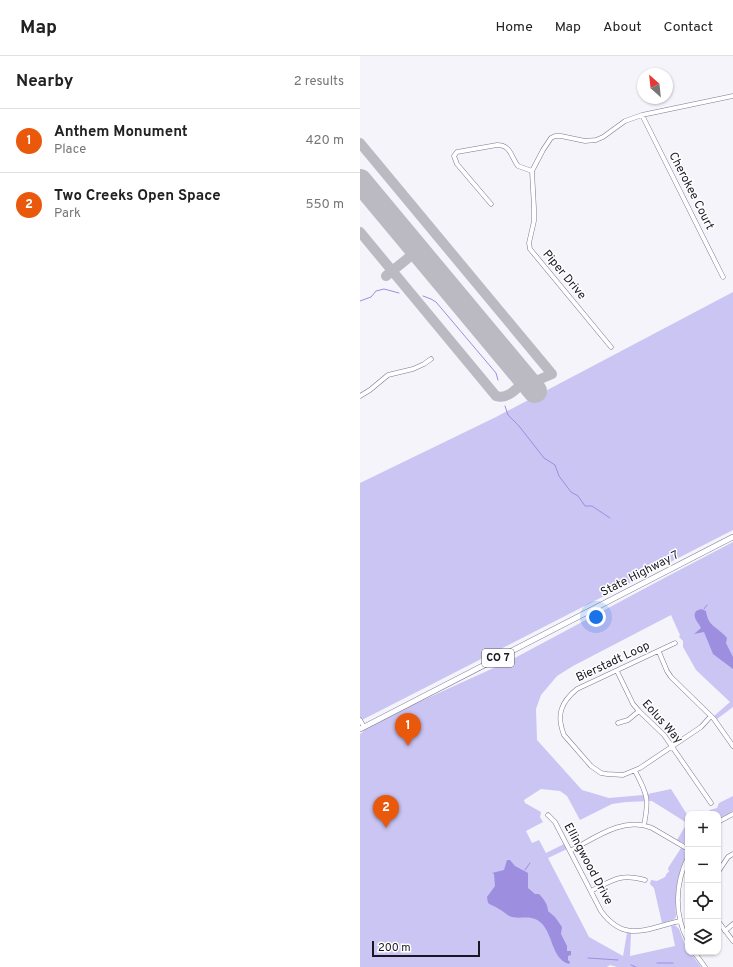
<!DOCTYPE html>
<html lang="en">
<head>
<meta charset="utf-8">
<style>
	body { margin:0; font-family:Overpass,sans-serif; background:#f2f2f2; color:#222 }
	.controls { position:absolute; right:12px; bottom:12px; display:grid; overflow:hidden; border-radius:8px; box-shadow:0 1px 3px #0004 }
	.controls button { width:36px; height:36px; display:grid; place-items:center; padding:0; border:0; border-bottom:1px solid #e0e0e0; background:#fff; color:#222; font:20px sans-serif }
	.compass { position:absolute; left:277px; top:12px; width:36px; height:36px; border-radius:50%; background:#fff; box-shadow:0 1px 3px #0004; rotate:333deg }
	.scale { position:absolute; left:12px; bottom:10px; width:108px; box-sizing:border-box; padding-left:4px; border:2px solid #191722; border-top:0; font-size:11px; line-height:14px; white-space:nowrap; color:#191722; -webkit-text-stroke:3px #fff; paint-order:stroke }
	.you { position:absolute; left:236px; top:561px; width:14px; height:14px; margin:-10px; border:3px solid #fff; border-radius:50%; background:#1a73e8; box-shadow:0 0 0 6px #1a73e833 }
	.badge { display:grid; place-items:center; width:26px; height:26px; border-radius:50%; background:#ea580c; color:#fff; font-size:13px; font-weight:700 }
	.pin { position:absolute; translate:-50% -33px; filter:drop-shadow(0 1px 2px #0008) }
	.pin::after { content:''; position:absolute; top:21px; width:14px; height:12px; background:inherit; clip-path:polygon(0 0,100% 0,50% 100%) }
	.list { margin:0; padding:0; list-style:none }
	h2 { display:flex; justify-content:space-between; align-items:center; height:52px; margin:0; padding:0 16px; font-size:17px }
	h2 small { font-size:13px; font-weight:400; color:#767676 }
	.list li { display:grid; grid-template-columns:26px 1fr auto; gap:12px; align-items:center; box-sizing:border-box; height:64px; padding:0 16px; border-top:1px solid #e0e0e0 }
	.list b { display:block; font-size:15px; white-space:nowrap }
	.list p { margin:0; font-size:13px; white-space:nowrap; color:#767676 }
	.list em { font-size:13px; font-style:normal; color:#767676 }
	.icon { flex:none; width:22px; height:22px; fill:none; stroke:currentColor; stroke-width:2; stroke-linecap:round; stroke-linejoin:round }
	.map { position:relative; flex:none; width:373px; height:911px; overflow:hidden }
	header { display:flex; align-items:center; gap:24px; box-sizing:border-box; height:56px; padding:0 20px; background:#fff; border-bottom:1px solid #e0e0e0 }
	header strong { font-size:19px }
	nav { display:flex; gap:22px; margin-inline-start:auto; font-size:14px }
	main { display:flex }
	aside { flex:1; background:#fff }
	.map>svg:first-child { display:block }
	.green { fill:#cbc5f4 }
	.water { fill:#9d8edf }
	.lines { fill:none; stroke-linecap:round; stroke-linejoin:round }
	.stream { stroke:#9d8edf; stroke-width:1 }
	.taxiway { stroke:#bbbac2; stroke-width:10 }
	.runway { stroke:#bbbac2; stroke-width:24 }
	.minor-casing { stroke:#7c7895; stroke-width:5 }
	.major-casing { stroke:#7c7895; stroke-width:6 }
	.minor { stroke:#fff; stroke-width:4 }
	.major { stroke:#fff; stroke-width:5 }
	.labels { text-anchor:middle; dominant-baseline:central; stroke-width:3; stroke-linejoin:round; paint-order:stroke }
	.shield { fill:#fff; stroke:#5e5d64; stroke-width:1 }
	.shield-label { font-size:11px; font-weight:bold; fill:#191722 }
	.street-label { font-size:12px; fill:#191722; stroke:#fff }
</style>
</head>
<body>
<header>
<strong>Map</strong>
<nav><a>Home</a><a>Map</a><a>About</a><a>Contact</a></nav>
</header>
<main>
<aside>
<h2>Nearby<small>2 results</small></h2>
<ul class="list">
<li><span class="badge">1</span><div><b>Anthem Monument</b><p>Place</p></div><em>420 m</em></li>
<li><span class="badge">2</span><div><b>Two Creeks Open Space</b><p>Park</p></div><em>550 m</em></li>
</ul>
</aside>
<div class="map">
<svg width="373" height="911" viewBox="0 0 373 911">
	<rect width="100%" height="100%" fill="#f5f4fb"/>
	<path class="green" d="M373,236V474L0,665V427L136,361Z
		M373,486V651L357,663L354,660L370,646L336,614L323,591V585L319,581L320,579L311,559L213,610L197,620L181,639L176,653L177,684L222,734L249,742L283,739L311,733L328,760V789L317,784L327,767L292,745L266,746L252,748L220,764L207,740L200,735L181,733L164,744L165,747L181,756L180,761L183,766L166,775L172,787L179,784L186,797L204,788L207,793L188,802L229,881L263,900L267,877H271L270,900L315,890L311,870L315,869L319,873L328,896H330L341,911H257L250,909L247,911H0V678L3,676L4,671L151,604L308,520Z
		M373,740V755L358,763V758H346L350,754L357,752L359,747Z
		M321,792L324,793L326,799C316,823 315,835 316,861L313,864L302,867L294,832L290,828L291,824L297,825L305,821L307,817L309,816L308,812Z"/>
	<path class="water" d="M341,553L346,555C348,571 358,571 367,582L366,587L373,601V613L353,598L344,576L334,578L341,572C338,565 332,562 336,555Z
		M147,804H150L155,810L168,817V832L175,838H179C184,843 188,849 188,855L195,861L202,871L201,878L207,890V895H211V899L208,900V904L210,906L209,908C191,903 193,876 180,866C171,859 162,863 152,861C147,860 144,855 139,853C135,850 132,850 128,847L127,841L135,830L134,818L132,817L144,814Z"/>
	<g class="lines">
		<path class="stream" d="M63,240L71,243L76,246L136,317L138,324
			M0,245L11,241L16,235L24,233L39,237
			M145,350L148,359L159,370L184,402L195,409L199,420L211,436L218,440L225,450H232L250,462
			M344,553L347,549
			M165,814L170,807
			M228,902L258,904
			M297,907H313
			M271,909L276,911"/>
		<path class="taxiway" d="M0,87L192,318L169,328
			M0,176L136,340C149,344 157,331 166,324
			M26,220L58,194"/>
		<path class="runway" d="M0,125L175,335"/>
		<defs>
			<path id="minor" d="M282,59L363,221
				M131,148L97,108L94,100L97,96L137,89C151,89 151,101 158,110L172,115
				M251,291L170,193L169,187L174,165V152L172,115L183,94L191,82L195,80H201L225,85L236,84L243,81L265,65L282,59L373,40
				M0,340L10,334L28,319L53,313L64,308L71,303
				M315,587L217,633C201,646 196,659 204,679L231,710L241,717L247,718L263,719L280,712L341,671L351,660
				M299,596L307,615L311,621L354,663L373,690
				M257,615L273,648L279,655L304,679L351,747
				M0,664L4,671
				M258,667L268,664L279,655
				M275,715C288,739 289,744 284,769
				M188,759L195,766L241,855C265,888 287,872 320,865
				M358,766L373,758
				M210,795C235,782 263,760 292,772L328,793
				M328,801C315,828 314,859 328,885
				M358,816L368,801L373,798
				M231,835C253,824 260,817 285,824
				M358,865L373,885
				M365,875L373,868
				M334,896L345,911"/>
			<path id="major" d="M0,673L373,481"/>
		</defs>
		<use href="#minor" class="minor-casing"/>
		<use href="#major" class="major-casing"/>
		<use href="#minor" class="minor"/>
		<use href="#major" class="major"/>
	</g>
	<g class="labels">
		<rect class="shield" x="122" y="593" width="32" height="18" rx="3"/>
		<g class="shield-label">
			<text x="138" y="602">CO 7</text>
		</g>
		<g class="street-label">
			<text transform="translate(331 135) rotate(63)">Cherokee Court</text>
			<text transform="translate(204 219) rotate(50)">Piper Drive</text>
			<text transform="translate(280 518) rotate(-27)">State Highway 7</text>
			<text transform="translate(253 606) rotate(-25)">Bierstadt Loop</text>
			<text transform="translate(302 666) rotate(48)">Eolus Way</text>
			<text transform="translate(228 808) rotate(62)">Ellingwood Drive</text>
		</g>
	</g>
</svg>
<div class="controls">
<button>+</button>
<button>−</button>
<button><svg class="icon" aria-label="locate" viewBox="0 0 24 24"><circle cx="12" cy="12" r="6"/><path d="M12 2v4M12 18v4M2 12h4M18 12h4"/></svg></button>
<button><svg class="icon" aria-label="layers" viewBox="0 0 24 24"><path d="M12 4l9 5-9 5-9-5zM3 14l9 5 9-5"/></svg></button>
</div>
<svg class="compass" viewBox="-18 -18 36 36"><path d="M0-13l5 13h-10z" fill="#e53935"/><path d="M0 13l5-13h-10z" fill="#767676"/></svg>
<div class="scale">200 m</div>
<div class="you"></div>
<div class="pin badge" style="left:48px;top:690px">1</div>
<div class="pin badge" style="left:26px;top:772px">2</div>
</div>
</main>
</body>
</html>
